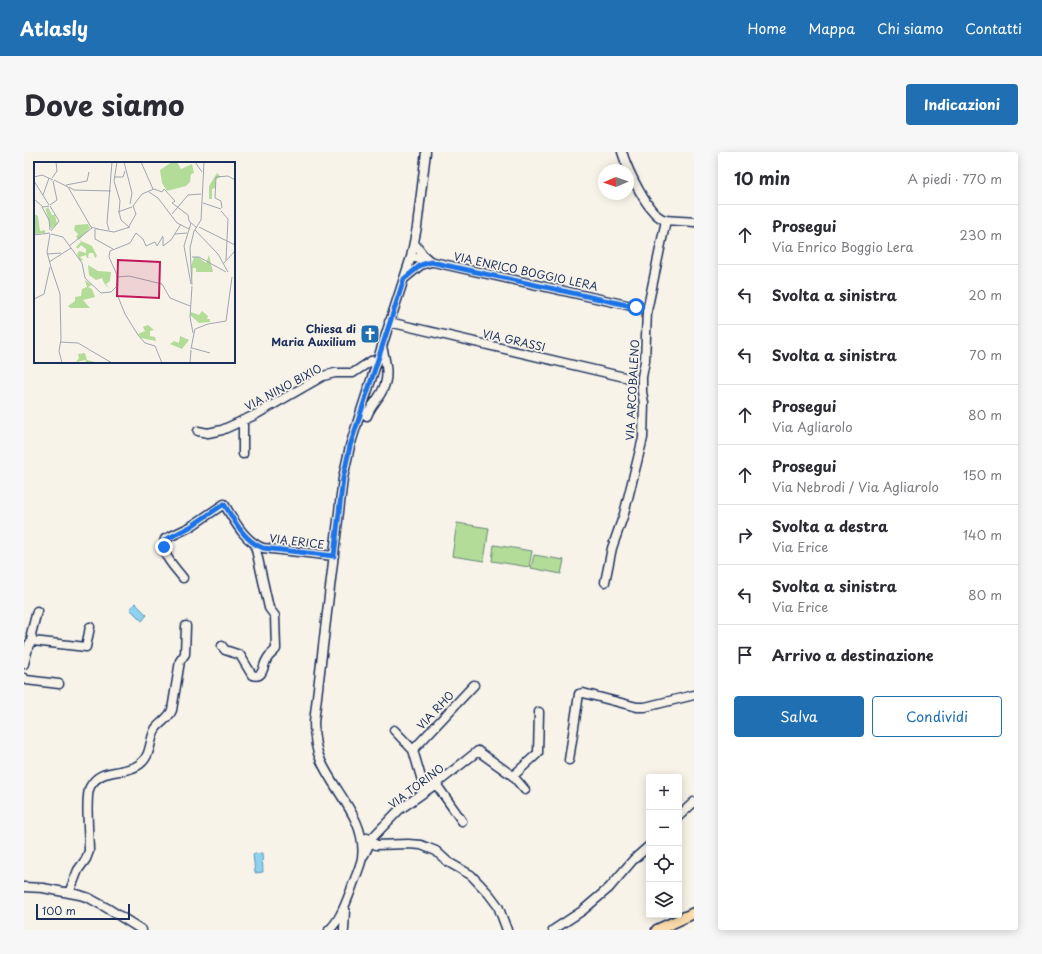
<!DOCTYPE html>
<html lang="it">
<head>
<meta charset="utf-8">
<style>
	body { margin:0; font-family:"Playpen Sans",sans-serif; background:#f7f7f7; color:#2b2b33 }
	.controls { position:absolute; right:12px; bottom:12px; display:grid; overflow:hidden; border-radius:4px; box-shadow:0 2px 10px #0003 }
	.controls button { width:36px; height:36px; display:grid; place-items:center; padding:0; border:0; border-bottom:1px solid #e1e1e2; background:#fff; color:#2b2b33; font:20px sans-serif }
	.compass { position:absolute; left:574px; top:12px; width:36px; height:36px; border-radius:50%; background:#fff; box-shadow:0 2px 10px #0003; rotate:268deg }
	.scale { position:absolute; left:12px; bottom:10px; width:94px; box-sizing:border-box; padding-left:4px; border:2px solid #1b2f5e; border-top:0; font-size:11px; line-height:14px; white-space:nowrap; color:#1b2f5e; -webkit-text-stroke:3px #f7f3e8; paint-order:stroke }
	.stop { position:absolute; width:12px; height:12px; margin:-9px; border:3px solid #1a73e8; border-radius:50%; background:#fff }
	.stop.end { background:#1a73e8; border-color:#fff; box-shadow:0 1px 4px #0008 }
	.list { margin:0; padding:0; list-style:none }
	h2 { display:flex; justify-content:space-between; align-items:center; height:52px; margin:0; padding:0 16px; font-size:17px }
	h2 small { font-size:13px; font-weight:400; color:#7c7c81 }
	.list li { display:grid; grid-template-columns:26px 1fr auto; gap:12px; align-items:center; box-sizing:border-box; height:60px; padding:0 16px; border-top:1px solid #e1e1e2 }
	.list b { display:block; font-size:15px; white-space:nowrap }
	.list p { margin:0; font-size:13px; white-space:nowrap; color:#7c7c81 }
	.list em { font-size:13px; font-style:normal; color:#7c7c81 }
	.actions { display:flex; gap:8px; padding:12px 16px }
	.actions a { flex:1; padding:9px 0; border:1px solid #1f6fb2; border-radius:4px; text-align:center; font-size:14px; color:#1f6fb2 }
	.actions .main { background:#1f6fb2; color:#fff }
	.icon { flex:none; width:22px; height:22px; fill:none; stroke:currentColor; stroke-width:2; stroke-linecap:round; stroke-linejoin:round }
	.map { position:relative; flex:none; width:670px; height:778px; overflow:hidden; border-radius:4px }
	header { display:flex; align-items:center; gap:24px; box-sizing:border-box; height:56px; padding:0 20px; background:#1f6fb2; color:#fff }
	header strong { font-size:19px }
	nav { display:flex; gap:22px; margin-inline-start:auto; font-size:14px }
	.intro { display:flex; align-items:center; justify-content:space-between; box-sizing:border-box; height:96px; padding:0 24px }
	h1 { margin:0; font-size:28px }
	.button { padding:10px 18px; border-radius:4px; background:#1f6fb2; color:#fff; font-size:14px; font-weight:700 }
	main { display:flex; gap:24px; padding:0 24px }
	aside { flex:1; background:#fff; border-radius:4px; box-shadow:0 2px 10px #0003 }
	.map>svg:first-child { display:block }
	.green { fill:#b3dc98; stroke:#67867b }
	.water { fill:#8dd2ef; stroke:#5f91b5 }
	.lines { fill:none; stroke-linecap:round; stroke-linejoin:round }
	.minor-casing { stroke:#1b2f5e; stroke-width:11 }
	.major-casing { stroke:#1b2f5e; stroke-width:13 }
	.minor { stroke:#f7f3e8; stroke-width:8 }
	.major { stroke:#fcdcac; stroke-width:10 }
	.route { stroke:#1a73e8; stroke-width:5 }
	.labels { text-anchor:middle; dominant-baseline:central; stroke-width:3.5; stroke-linejoin:round; paint-order:stroke }
	.street-label { font-size:11px; fill:#1b2f5e; stroke:#f7f3e8 }
	.poi-label { font-size:11px; font-weight:bold; fill:#1b2f5e; stroke:#f7f3e8; text-anchor:end }
	.inset-road { fill:none; stroke:#9fa5b1; stroke-width:1 }
	.view { fill:#c2185b; fill-opacity:0.15; stroke:#c2185b; stroke-width:2 }
	.inset-edge { fill:none; stroke:#1b2f5e; stroke-width:2 }
</style>
</head>
<body>
<header>
<strong>Atlasly</strong>
<nav><a>Home</a><a>Mappa</a><a>Chi siamo</a><a>Contatti</a></nav>
</header>
<div class="intro"><h1>Dove siamo</h1><a class="button">Indicazioni</a></div>
<main>
<div class="map">
<svg width="670" height="778" viewBox="0 0 670 778">
	<rect width="100%" height="100%" fill="#f7f3e8"/>
	<filter id="ink" filterUnits="userSpaceOnUse"><feTurbulence type="fractalNoise" baseFrequency=".025" numOctaves="2"/><feDisplacementMap in="SourceGraphic" scale="8" xChannelSelector="R" yChannelSelector="G"/><feConvolveMatrix kernelMatrix="1 2 1 2 8 2 1 2 1" color-interpolation-filters="sRGB"/></filter>
	<g filter="url(#ink)">
		<path class="green" d="M433,371L465,376L460,409L428,404Z
			M470,393L508,399L505,415L468,409Z
			M510,403L540,408L537,422L507,416Z"/>
		<path class="water" d="M111,451L123,463L118,469L106,457Z
			M238,701L239,720L231,721L229,702Z"/>
		<g class="lines">
			<defs>
				<path id="minor" d="M598,0C603,16 625,66 642,68C651,69 661,69 670,70
					M387,105L612,155
					M381,126L397,113L407,110L399,103L390,91
					M365,170L609,227
					M343,264C347,253 355,247 359,237C366,223 361,208 358,194
					M219,268V302
					M174,279L184,281L198,278L231,263L299,224L311,221H329L347,209L353,208
					M159,426C151,415 136,403 141,387L166,375L200,352C210,368 220,389 239,396L310,404
					M581,430L588,396L600,362L619,286L620,251L618,240V225L621,209L623,159L642,68
					M9,489L7,482L13,459
					M198,494L201,498L216,503L228,523C240,527 238,515 243,507C245,503 249,501 252,497L251,464L245,456L231,393
					M0,512L5,492L9,489L62,495L66,475
					M0,526L2,528L35,532
					M370,578L389,598L401,639
					M389,598L450,533
					M545,608L555,542L559,541L613,555H621L670,543
					M489,624L514,601L515,560
					M412,632L438,669
					M655,664L670,650
					M343,686L352,693L384,692L397,693L412,699L424,710L447,723L465,742L474,754L483,778
					M340,703L349,685L375,658L412,632L454,599L489,624L501,638
					M0,735L19,736L56,743L65,746L83,756L118,778
					M45,741L54,718L62,707L65,699C65,685 61,644 66,635C77,614 100,624 116,612C128,603 125,587 132,576C137,570 145,566 148,558L156,509L161,502L162,474
					M305,778C316,769 322,750 327,738C330,728 336,716 338,706C343,668 311,641 297,609C291,596 290,583 290,570L319,326L326,294L336,262L387,105L393,75L402,0
					M320,778L321,757
					M529,778L558,759L585,736L609,708L625,694"/>
				<path id="major" d="M633,778L670,761"/>
			</defs>
			<use href="#minor" class="minor-casing"/>
			<use href="#major" class="major-casing"/>
			<use href="#minor" class="minor"/>
			<use href="#major" class="major"/>
		</g>
	</g>
	<g class="lines" filter="url(#ink)">
		<path class="route" d="M140,395L141,388L166,375L200,352C210,368 220,389 239,396L310,404L319,326L326,294L380,127L397,113L407,110L612,155"/>
	</g>
	<defs>
		<symbol id="church-square" viewBox="-11 -11 22 22"><rect x="-9" y="-9" width="18" height="18" rx="4" fill="#1f6fb2" stroke="#f7f3e8"/><path d="M-1.2-6h2.4v3.5h3.3v2.4h-3.3V6h-2.4V-.1h-3.3v-2.4h3.3Z" fill="#fff"/></symbol>
	</defs>
	<g fill-rule="evenodd">
		<use href="#church-square" x="335" y="171" width="22" height="22"/>
	</g>
	<g class="labels">
		<g class="street-label">
			<text transform="translate(502 119) rotate(12)">VIA ENRICO BOGGIO LERA</text>
			<text transform="translate(490 188) rotate(13)">VIA GRASSI</text>
			<text transform="translate(259 235) rotate(-28)">VIA NINO BIXIO</text>
			<text transform="translate(608 238) rotate(-87)">VIA ARCOBALENO</text>
			<text transform="translate(273 389) rotate(7)">VIA ERICE</text>
			<text transform="translate(411 558) rotate(-47)">VIA RHO</text>
			<text transform="translate(392 634) rotate(-37)">VIA TORINO</text>
		</g>
		<g class="poi-label">
			<text x="332" y="176">Chiesa di<tspan x="332" dy="13">Maria Auxilium</tspan></text>
		</g>
	</g>
	<g transform="translate(10 10)">
		<rect width="201" height="201" fill="#f7f3e8"/>
		<path d="M138,0H143L147,7L158,2L160,11L157,12L156,20L152,24L133,29L128,21L126,8ZM183,11L187,15L182,17L181,26L178,27V37H175V24ZM11,45L12,47L14,45L18,53H21L23,62L17,67ZM0,52L4,54L6,69L11,68V71L1,72ZM54,62L56,66L45,78L58,84L63,94L61,96L59,91H55L54,95H57L53,96L52,93L46,95L49,98L46,99L43,92L45,89L52,91V87L47,83L44,87L42,85L47,80L42,75L44,72L40,68L41,63ZM175,93L179,110H162V106H159L158,119L157,104L160,95H164L172,101ZM54,103L64,109L77,110L76,119L72,122L76,128L70,121L68,116L62,118L55,113ZM51,118L58,123L54,125L58,127L61,135L49,138L56,146H36L34,144L41,139V135L47,134L48,127L53,125ZM168,149L174,154L173,157H176V160L165,161L156,153L157,150L165,153ZM114,163L120,168L116,169V174L121,175L122,179L107,176L104,172L111,169L109,165ZM146,174L155,178L148,187L136,182L132,185L140,179L145,181ZM51,191L53,198L65,201H51L52,198L42,200L45,196L44,192Z" fill="#b3dc98"/>
		<path class="inset-road" d="M83,0L80,19L86,39L85,50L87,58L95,65M90,0L98,31L96,42M107,0L119,27M161,0L168,10M0,15L8,13L19,18M80,15H89L91,9M18,16L23,9L22,0M20,18L34,25L57,65L64,67M0,19L15,43M32,23L53,19L55,10M35,25L40,28L77,29M115,30L124,36L143,61L155,67M9,33L15,16M0,37L9,45L15,44M169,41L187,47M16,43L23,38L19,19M16,44L25,59L17,69M99,44L108,32L120,27L128,30L130,27L141,39L138,41L154,53L155,59L163,66M8,45L15,58L16,68M188,46L187,39L181,36L182,15L194,14L201,18M187,49L194,57L192,98M84,50L98,45M138,52L154,33L167,32M165,65L201,83M94,66L102,52L99,44M61,67V77L79,87M63,67L80,70L96,65M75,68L73,61L78,0M161,68L184,92L194,110M102,71L109,77L112,84L121,80L123,84L129,74M102,71L96,81L76,89L75,95L83,113V132L91,152L104,173L111,181L121,184L128,201M16,72L13,90L17,105M17,72L29,75L48,101L51,116L67,131L77,130L83,124M141,72L153,71M0,73L16,71M129,75V84L137,78L147,62M35,84L58,66M13,92L27,91M158,95H165L192,110M15,100L37,86M189,102L201,89M17,105L26,132L27,177L25,189L28,201M83,115L95,114L128,122L136,136L156,144M157,122L150,84L157,61M158,123L156,86L160,69L167,58L170,0M158,124L156,155L159,171M0,137L10,132L16,105M160,171L161,167L174,162L192,159L198,115M26,180L44,181L78,201M158,186L176,191M157,187L160,171M156,201L157,188"/>
		<path class="view" d="M84,98L126,100L125,136L83,134Z"/>
		<rect width="201" height="201" class="inset-edge"/>
	</g>
</svg>
<div class="controls">
<button>+</button>
<button>−</button>
<button><svg class="icon" aria-label="locate" viewBox="0 0 24 24"><circle cx="12" cy="12" r="6"/><path d="M12 2v4M12 18v4M2 12h4M18 12h4"/></svg></button>
<button><svg class="icon" aria-label="layers" viewBox="0 0 24 24"><path d="M12 4l9 5-9 5-9-5zM3 14l9 5 9-5"/></svg></button>
</div>
<svg class="compass" viewBox="-18 -18 36 36"><path d="M0-13l5 13h-10z" fill="#e53935"/><path d="M0 13l5-13h-10z" fill="#7c7c81"/></svg>
<div class="scale">100 m</div>
<div class="stop" style="left:612px;top:155px"></div>
<div class="stop end" style="left:140px;top:395px"></div>
</div>
<aside>
<h2>10 min<small>A piedi · 770 m</small></h2>
<ul class="list">
<li><svg class="icon" aria-label="ahead" viewBox="0 0 24 24"><path d="M12 20V5M6 11l6-6 6 6"/></svg><div><b>Prosegui</b><p>Via Enrico Boggio Lera</p></div><em>230 m</em></li>
<li><svg class="icon" aria-label="left" viewBox="0 0 24 24"><path d="M17 20v-9H6M10 6l-5 5 5 5"/></svg><div><b>Svolta a sinistra</b></div><em>20 m</em></li>
<li><svg class="icon" aria-label="left" viewBox="0 0 24 24"><path d="M17 20v-9H6M10 6l-5 5 5 5"/></svg><div><b>Svolta a sinistra</b></div><em>70 m</em></li>
<li><svg class="icon" aria-label="ahead" viewBox="0 0 24 24"><path d="M12 20V5M6 11l6-6 6 6"/></svg><div><b>Prosegui</b><p>Via Agliarolo</p></div><em>80 m</em></li>
<li><svg class="icon" aria-label="ahead" viewBox="0 0 24 24"><path d="M12 20V5M6 11l6-6 6 6"/></svg><div><b>Prosegui</b><p>Via Nebrodi / Via Agliarolo</p></div><em>150 m</em></li>
<li><svg class="icon" aria-label="right" viewBox="0 0 24 24"><path d="M7 20v-9h11M14 6l5 5-5 5"/></svg><div><b>Svolta a destra</b><p>Via Erice</p></div><em>140 m</em></li>
<li><svg class="icon" aria-label="left" viewBox="0 0 24 24"><path d="M17 20v-9H6M10 6l-5 5 5 5"/></svg><div><b>Svolta a sinistra</b><p>Via Erice</p></div><em>80 m</em></li>
<li><svg class="icon" aria-label="arrive" viewBox="0 0 24 24"><path d="M6 21V4h12l-3 4 3 4H6"/></svg><div><b>Arrivo a destinazione</b></div></li>
</ul>
<div class="actions"><a class="main">Salva</a><a>Condividi</a></div>
</aside>
</main>
</body>
</html>
